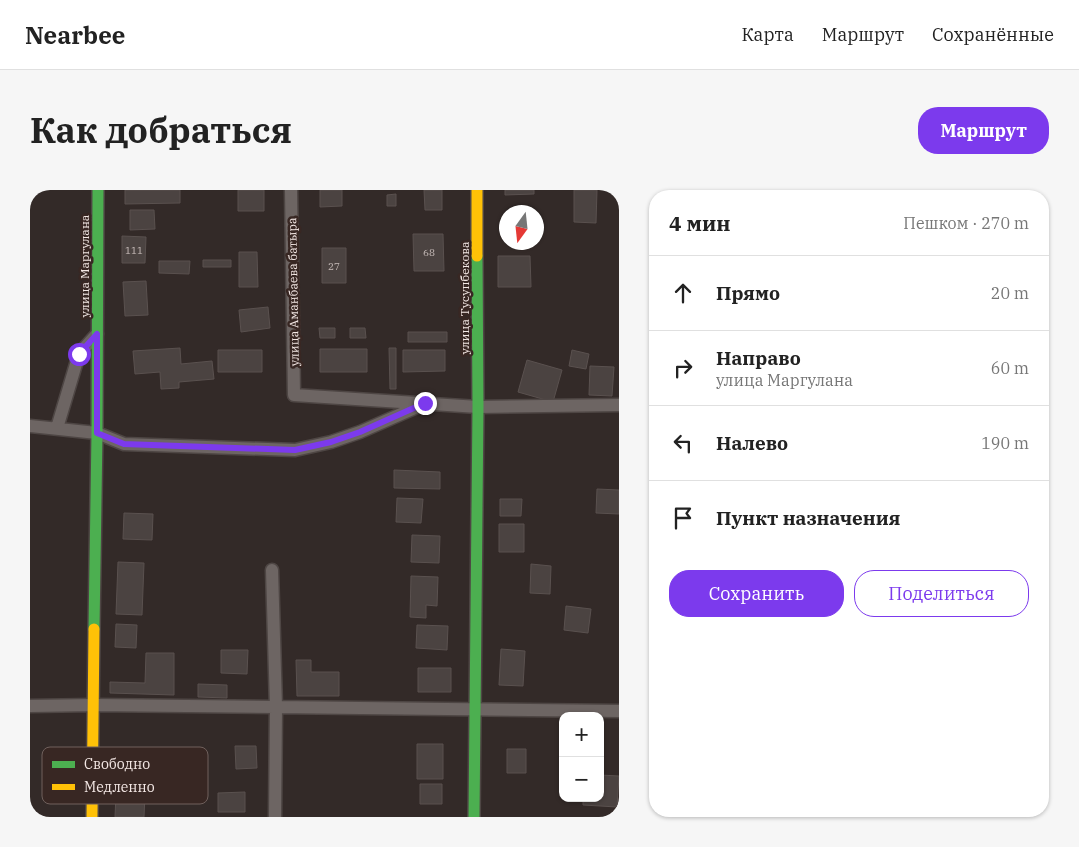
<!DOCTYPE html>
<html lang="ru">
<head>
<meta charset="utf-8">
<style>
	body { margin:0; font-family:"IBM Plex Serif",serif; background:#f6f6f6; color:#222 }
	.controls { position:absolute; right:15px; bottom:15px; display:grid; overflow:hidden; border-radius:10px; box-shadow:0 1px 4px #0004 }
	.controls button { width:45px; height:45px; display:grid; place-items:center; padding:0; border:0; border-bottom:1px solid #e0e0e0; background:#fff; color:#222; font:25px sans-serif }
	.compass { position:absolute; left:469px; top:15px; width:45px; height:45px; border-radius:50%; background:#fff; box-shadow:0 1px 4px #0004; rotate:195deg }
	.stop { position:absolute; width:15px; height:15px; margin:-11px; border:4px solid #7c3aed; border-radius:50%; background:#fff }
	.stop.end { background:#7c3aed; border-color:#fff; box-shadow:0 1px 5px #0008 }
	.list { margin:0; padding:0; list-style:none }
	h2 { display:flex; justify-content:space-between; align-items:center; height:65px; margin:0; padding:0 20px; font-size:21px }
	h2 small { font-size:16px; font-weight:400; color:#767676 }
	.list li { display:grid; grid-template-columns:32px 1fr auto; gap:15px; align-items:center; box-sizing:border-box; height:75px; padding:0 20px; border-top:1px solid #e0e0e0 }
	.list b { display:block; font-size:19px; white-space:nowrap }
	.list p { margin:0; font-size:16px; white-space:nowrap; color:#767676 }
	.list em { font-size:16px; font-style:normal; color:#767676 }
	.actions { display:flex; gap:10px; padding:15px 20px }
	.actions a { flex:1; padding:11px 0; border:1px solid #7c3aed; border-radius:20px; text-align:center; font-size:18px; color:#7c3aed }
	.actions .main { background:#7c3aed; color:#fff }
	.icon { flex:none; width:28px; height:28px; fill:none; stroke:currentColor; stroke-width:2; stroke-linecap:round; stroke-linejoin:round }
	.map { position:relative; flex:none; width:589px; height:627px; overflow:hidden; border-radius:20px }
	header { display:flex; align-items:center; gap:30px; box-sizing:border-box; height:70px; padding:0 25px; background:#fff; border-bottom:1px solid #e0e0e0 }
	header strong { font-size:24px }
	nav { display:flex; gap:28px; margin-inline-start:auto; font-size:18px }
	.intro { display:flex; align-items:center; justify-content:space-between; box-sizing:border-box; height:120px; padding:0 30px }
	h1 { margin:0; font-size:35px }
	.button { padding:12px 22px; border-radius:20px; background:#7c3aed; color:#fff; font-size:18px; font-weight:700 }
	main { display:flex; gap:30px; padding:0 30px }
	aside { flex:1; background:#fff; border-radius:20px; box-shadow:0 1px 4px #0004 }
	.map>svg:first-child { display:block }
	.building { fill:#4b4341; stroke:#5a514f }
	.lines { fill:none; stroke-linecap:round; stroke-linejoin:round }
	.street-casing { stroke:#4e4644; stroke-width:15 }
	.fast-casing { stroke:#4e4644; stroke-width:14 }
	.slow-casing { stroke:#4e4644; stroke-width:14 }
	.street { stroke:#6d6563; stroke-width:12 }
	.fast { stroke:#4caf50; stroke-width:11 }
	.slow { stroke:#ffc107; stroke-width:11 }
	.route { stroke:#7c3aed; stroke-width:6 }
	.labels { text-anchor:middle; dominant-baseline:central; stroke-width:5; stroke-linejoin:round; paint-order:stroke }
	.number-label { font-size:10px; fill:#c9bebb }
	.street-label { font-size:12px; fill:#f3e7e4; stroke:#382723 }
	.key { fill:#382723; stroke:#70615d; stroke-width:1 }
	.key-label { font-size:14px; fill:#f3e7e4 }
</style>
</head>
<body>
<header>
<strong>Nearbee</strong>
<nav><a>Карта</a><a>Маршрут</a><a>Сохранённые</a></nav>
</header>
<div class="intro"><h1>Как добраться</h1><a class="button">Маршрут</a></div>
<main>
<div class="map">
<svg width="589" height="627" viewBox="0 0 589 627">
	<rect width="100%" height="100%" fill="#332a28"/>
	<path class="building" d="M95,0H150V13L95,14Z
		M208,0H234V21H208Z
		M290,0H312V16L290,17Z
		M394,0H412V20H395Z
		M475,0H504V4L475,5Z
		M544,0H567L566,33L544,32Z
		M366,4V16H357V5Z
		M100,20H124L125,39L100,40Z
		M383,44H413L414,81H384Z
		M92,46L116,47L115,73H92Z
		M292,58H316V93H292Z
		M209,62H227L228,97H209Z
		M468,66H500L501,97H468Z
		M173,70H201V77H173Z
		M129,71H160L159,84L129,83Z
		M116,91L118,125L95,126L93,92Z
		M238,117L240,138L211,142L209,120Z
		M289,138H305V148H290Z
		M320,138H335L336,148H320Z
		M378,142H417V152H378Z
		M150,158L151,174L182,171L184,189L149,192V198L131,199L130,182L105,184L103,161Z
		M359,158H366V199H360Z
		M290,159H337V182H290Z
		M188,160H232V182H188Z
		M373,160H415V181L373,182Z
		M542,160L559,164L556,179L539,176Z
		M497,170L532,180L523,212L488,202Z
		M560,176L584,177L582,206L559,205Z
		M364,280L410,282V299L364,298Z
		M567,299L589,300V324L566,323Z
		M367,308L393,309L391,333L366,332Z
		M470,309H492L491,326H470Z
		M94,323L123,324L122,350L93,349Z
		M469,334H494V362H469Z
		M382,345L410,346L409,373L381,372Z
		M88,372L114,373L112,425L86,424Z
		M501,374L521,376L520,404L500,403Z
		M381,386L408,387L407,416L396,415V428L380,427Z
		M536,416L561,419L558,443L534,440Z
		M86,434L107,435L106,458L85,457Z
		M387,435L418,436L417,460L386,458Z
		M471,459L495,461L493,496L469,495Z
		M191,460H218L217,484L191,483Z
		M116,463H144V505L80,503V492L115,493Z
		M266,470H281V482H309V506H267Z
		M388,478H421V502H388Z
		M168,494L197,495V508L168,507Z
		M387,554H413V589H387Z
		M205,556H226L227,578L206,579Z
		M477,559H496V583H477Z
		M570,585L589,586L587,617L553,615V608H570Z
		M390,594H412V614H390Z
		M215,602V622H188V603Z
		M86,604L115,605L114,627H85Z"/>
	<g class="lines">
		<defs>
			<path id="street" d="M261,0L264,205L448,217L589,215
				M0,236L67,243L94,254L265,260L301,252L330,242L394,214
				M27,238L49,164L67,144
				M242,380L246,517L245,627
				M0,516L64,515L589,521"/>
			<path id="fast" d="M64,439L67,243L68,0
				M444,627L448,217L447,66"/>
			<path id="slow" d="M447,0V66
				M62,627L64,439"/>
		</defs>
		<use href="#street" class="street-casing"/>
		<use href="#fast" class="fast-casing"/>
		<use href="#slow" class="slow-casing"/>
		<use href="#street" class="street"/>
		<use href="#fast" class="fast"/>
		<use href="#slow" class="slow"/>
	</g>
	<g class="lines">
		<path class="route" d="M49,164L67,144V243L94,254L265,260L301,252L330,242L395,213"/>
	</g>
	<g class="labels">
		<g class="number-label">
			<text x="104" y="60">111</text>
			<text x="399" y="62">68</text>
			<text x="304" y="76">27</text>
		</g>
		<g class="street-label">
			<text transform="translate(54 76) rotate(-90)">улица Маргулана</text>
			<text transform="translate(263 102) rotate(-91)">улица Аманбаева батыра</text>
			<text transform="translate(434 108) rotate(-90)">улица Тусупбекова</text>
		</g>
	</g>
	<rect x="12" y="557" width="166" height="57" rx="8" class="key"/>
	<rect x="22" y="571" width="23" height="7" fill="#4caf50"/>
	<rect x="22" y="594" width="23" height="6" fill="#ffc107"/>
	<g class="key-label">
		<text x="54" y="579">Свободно</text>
		<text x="54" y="602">Медленно</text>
	</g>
</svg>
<div class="controls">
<button>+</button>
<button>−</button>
</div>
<svg class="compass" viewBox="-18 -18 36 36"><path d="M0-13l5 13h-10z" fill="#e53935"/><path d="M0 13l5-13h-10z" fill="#767676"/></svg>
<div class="stop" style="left:49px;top:164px"></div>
<div class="stop end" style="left:395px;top:213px"></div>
</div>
<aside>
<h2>4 мин<small>Пешком · 270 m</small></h2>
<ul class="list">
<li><svg class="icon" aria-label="ahead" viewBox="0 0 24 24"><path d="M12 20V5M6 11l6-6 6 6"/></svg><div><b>Прямо</b></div><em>20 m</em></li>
<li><svg class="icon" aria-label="right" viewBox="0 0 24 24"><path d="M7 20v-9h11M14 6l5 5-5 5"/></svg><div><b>Направо</b><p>улица Маргулана</p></div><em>60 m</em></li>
<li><svg class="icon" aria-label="left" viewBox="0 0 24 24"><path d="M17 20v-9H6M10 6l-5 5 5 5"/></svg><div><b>Налево</b></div><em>190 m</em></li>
<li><svg class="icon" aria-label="arrive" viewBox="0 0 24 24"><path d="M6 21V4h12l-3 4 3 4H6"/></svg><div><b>Пункт назначения</b></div></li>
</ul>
<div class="actions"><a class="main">Сохранить</a><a>Поделиться</a></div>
</aside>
</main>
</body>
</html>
